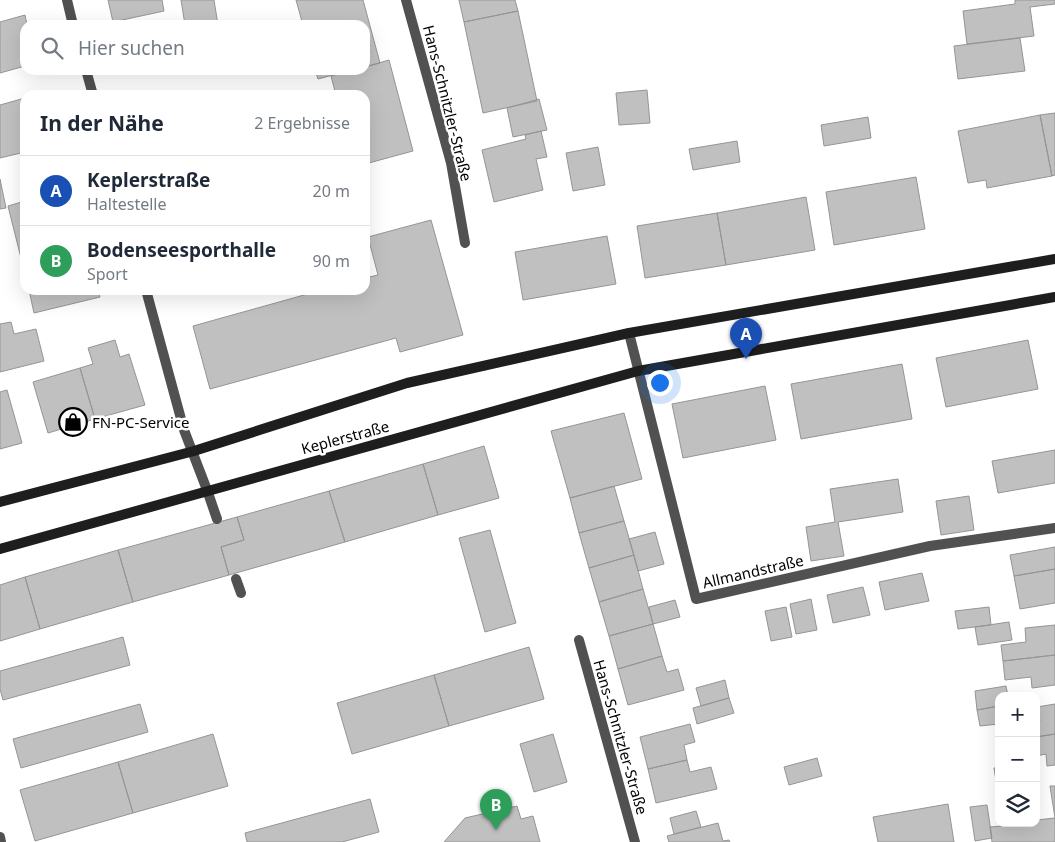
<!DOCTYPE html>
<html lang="de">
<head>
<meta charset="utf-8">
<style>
	body { margin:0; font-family:"Noto Sans",sans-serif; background:#f2f2f3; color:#1f2937 }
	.controls { position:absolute; right:15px; bottom:15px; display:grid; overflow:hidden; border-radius:10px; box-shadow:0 5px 20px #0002 }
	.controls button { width:45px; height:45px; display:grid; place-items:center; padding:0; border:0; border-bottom:1px solid #e0e1e3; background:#fff; color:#1f2937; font:25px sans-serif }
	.you { position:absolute; left:659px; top:382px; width:18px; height:18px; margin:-12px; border:4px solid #fff; border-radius:50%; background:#1a73e8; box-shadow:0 0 0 8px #1a73e833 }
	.badge { display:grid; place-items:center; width:32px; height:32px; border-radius:50%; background:#0f766e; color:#fff; font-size:16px; font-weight:700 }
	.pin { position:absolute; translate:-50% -41px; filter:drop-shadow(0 1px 2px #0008) }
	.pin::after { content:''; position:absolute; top:26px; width:18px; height:15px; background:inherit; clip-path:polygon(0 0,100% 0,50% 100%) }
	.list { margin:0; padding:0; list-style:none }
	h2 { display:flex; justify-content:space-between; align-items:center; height:65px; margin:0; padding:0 20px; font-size:21px }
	h2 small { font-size:16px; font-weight:400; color:#747a83 }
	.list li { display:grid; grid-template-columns:32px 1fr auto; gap:15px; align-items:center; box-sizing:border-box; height:70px; padding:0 20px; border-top:1px solid #e0e1e3 }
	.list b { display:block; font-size:19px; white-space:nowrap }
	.list p { margin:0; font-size:16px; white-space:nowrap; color:#747a83 }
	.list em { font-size:16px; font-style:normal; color:#747a83 }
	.icon { flex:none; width:28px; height:28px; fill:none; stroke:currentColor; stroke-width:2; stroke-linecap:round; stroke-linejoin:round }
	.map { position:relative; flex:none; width:1055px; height:842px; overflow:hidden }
	.search { position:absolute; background:#fff; box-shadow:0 5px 20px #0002; left:20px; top:20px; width:350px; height:55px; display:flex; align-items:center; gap:12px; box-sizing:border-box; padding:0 18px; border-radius:15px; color:#747a83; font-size:19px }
	.panel { position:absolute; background:#fff; box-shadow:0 5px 20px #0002; left:20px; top:90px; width:350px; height:205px; border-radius:15px }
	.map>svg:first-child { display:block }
	.building { fill:#c0c0c0; stroke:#959595 }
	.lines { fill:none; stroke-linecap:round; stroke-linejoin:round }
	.lane { stroke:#515151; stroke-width:10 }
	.street { stroke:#515151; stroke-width:10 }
	.secondary { stroke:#1e1e1e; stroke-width:10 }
	.labels { text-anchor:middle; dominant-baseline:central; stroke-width:5; stroke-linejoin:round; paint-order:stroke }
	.street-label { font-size:15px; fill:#000; stroke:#fff }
	.poi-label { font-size:15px; fill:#000; stroke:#fff; text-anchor:start }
</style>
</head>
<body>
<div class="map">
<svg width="1055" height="842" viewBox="0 0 1055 842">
	<rect width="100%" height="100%" fill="#fff"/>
	<path class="building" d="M108,0H162L164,11L113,22Z
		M181,0H214L218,25H185Z
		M296,0H363L380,63L365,67V25H303Z
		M459,0H515L518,11L464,22Z
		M1015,0H1055V4L1030,7L1034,36L967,44L963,11L1015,4Z
		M518,11L537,101L483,113L464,22Z
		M25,15L27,25H25V66L0,73V22Z
		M1020,38L1025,71L958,79L954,46Z
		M389,60L413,151L365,164V95H336L331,76L352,70H365V67Z
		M315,70H352L318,79Z
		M647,90L650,123L619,125L616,93Z
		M25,98V152L0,158V105Z
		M539,99L547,130L513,137L507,108Z
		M1055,113V175L1052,176L1040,115Z
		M1040,115L1052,176L987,188L986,180L968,183L958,131Z
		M868,117L871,138L824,146L821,125Z
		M541,131L547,157L536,159L543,190L494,202L482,150L526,139L525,135Z
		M737,141L740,162L693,170L689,149Z
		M598,147L605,185L573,191L566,153Z
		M916,177L925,229L834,245L826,192Z
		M0,179L6,208L0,209Z
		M806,197L815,250L726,265L717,213Z
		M25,201V252L20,254L8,206Z
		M717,213L726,265L645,278L637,226Z
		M431,220L463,335L400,352L396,338L210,389L193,326L322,290H365V278L378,275L368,237Z
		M607,236L616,284L523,300L515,252Z
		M25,252V275L20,254Z
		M29,290H98L100,297L34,313Z
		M11,322L14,334L36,329L44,361L0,372V324Z
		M115,340L120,357L129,354L145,405L95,419L80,368L93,364L88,348Z
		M1028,340L1038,389L946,407L936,358Z
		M902,364L912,419L801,439L791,384Z
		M80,368L95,419L48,433L33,382Z
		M765,386L776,440L683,458L672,404Z
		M7,390L22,443L0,449V392Z
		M624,413L642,479L570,498L551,431Z
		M484,446L499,498L438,515L423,464Z
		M1055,450V483L998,493L992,461Z
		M423,464L438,515L345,542L329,491Z
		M898,479L903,512L838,522L844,556L811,561L806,527L835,522L830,489Z
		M614,486L624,521L579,533L570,498Z
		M329,491L345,542L229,575L221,547L244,540L237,517Z
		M969,496L974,530L941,535L936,501Z
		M237,517L244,540L221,547L229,575L133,602L118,550Z
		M624,521L634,555L589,568L579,533Z
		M490,530L516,623L485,632L459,538Z
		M655,532L664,564L638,571L629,539Z
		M1055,547V569L1014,576L1010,555Z
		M118,550L133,602L40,629L25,577Z
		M634,555L643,589L599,602L589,568Z
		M1055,569V603L1020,609L1014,576Z
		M922,573L929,601L885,610L879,582Z
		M25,577L40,629L0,641V585Z
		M863,587L870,615L833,623L827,595Z
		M643,589L653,624L609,636L599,602Z
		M811,599L817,630L796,634L790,604Z
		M675,600L680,617L653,624L649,607Z
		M786,607L792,637L771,641L765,611Z
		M989,607L991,625L958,629L955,611Z
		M1009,622L1012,640L978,645L975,627Z
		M653,624L662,656L618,669L609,636Z
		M1055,625V655L1003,661L1001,645L1026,642L1025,628Z
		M123,637L130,665L3,700L0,689V671Z
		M529,647L544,699L449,726L434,675Z
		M1055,655V685L1032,688L1031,677L1005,680L1003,661Z
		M662,656L667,672L678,669L684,690L628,705L618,669Z
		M434,675L449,726L352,754L337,703Z
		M725,680L729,698L701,706L696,688Z
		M1006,686L1008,696H999V706L977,710L975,691Z
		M729,698L734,713L697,724L693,708Z
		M140,704L148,732L21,768L13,739Z
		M1055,704V734L1036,737V721H1040L1037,707Z
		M999,706V724L980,726L977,710Z
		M690,724L695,742L684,745L687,760L648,769L640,737Z
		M213,734L228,786L133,813L118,762Z
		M553,734L567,782L534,792L520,744Z
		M1055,734V765L1047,766L1046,754L1036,756V737Z
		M817,758L822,776L789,785L784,767Z
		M687,760L690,772L711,767L717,789L656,803L648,769Z
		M118,762L133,813L35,841L20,790Z
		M999,767V787H997L994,768Z
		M1050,786H1055V818Z
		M370,799L379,832L342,842H247L245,833Z
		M948,804L954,842H878L873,817Z
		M987,805L992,838L975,841L970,807Z
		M517,806L521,819L533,816L540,842H444L465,818Z
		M696,811L701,827L674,834L670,818Z
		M1055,818V842H992L990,827L1036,823V820Z
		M718,823L723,841L729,840L730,842H669L667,836Z"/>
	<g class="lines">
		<path class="lane" d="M207,490L217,519
			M236,579L241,593"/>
		<path class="street" d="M67,0L73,25
			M406,0L451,163L465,243
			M86,70L93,95
			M146,290L184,430L207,490
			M629,333L696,599L930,546L1055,528
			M579,640L635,842
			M0,837L1,842"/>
		<path class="secondary" d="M0,502L194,451L407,383L629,333L1055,259
			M0,549L638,371L1055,297"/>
	</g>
	<defs>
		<symbol id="shop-ring" viewBox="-11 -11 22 22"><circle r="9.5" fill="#fff" stroke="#000" stroke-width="1.5"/><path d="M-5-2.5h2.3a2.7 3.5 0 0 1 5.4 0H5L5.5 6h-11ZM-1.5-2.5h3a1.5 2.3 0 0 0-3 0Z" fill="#000"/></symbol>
	</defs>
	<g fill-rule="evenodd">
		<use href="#shop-ring" x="57" y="406" width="32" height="32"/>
	</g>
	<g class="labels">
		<g class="street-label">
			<text transform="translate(448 103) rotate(76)">Hans-Schnitzler-Straße</text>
			<text transform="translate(345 437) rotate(-15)">Keplerstraße</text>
			<text transform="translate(753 571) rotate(-13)">Allmandstraße</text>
			<text transform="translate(621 737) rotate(74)">Hans-Schnitzler-Straße</text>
		</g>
		<g class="poi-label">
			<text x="92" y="422">FN-PC-Service</text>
		</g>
	</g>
</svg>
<div class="controls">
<button>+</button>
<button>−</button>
<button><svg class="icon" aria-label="layers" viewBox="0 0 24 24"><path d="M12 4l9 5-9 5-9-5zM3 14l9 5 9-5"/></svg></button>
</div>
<div class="you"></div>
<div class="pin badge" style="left:746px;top:359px;background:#1a4fb4">A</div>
<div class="pin badge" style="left:496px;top:830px;background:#2e9e5b">B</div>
<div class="search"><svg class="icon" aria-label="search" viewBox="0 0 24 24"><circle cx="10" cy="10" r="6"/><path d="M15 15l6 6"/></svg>Hier suchen</div>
<section class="panel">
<h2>In der Nähe<small>2 Ergebnisse</small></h2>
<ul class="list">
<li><span class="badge" style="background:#1a4fb4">A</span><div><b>Keplerstraße</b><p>Haltestelle</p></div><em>20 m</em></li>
<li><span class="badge" style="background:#2e9e5b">B</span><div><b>Bodenseesporthalle</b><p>Sport</p></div><em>90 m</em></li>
</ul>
</section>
</div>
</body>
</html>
